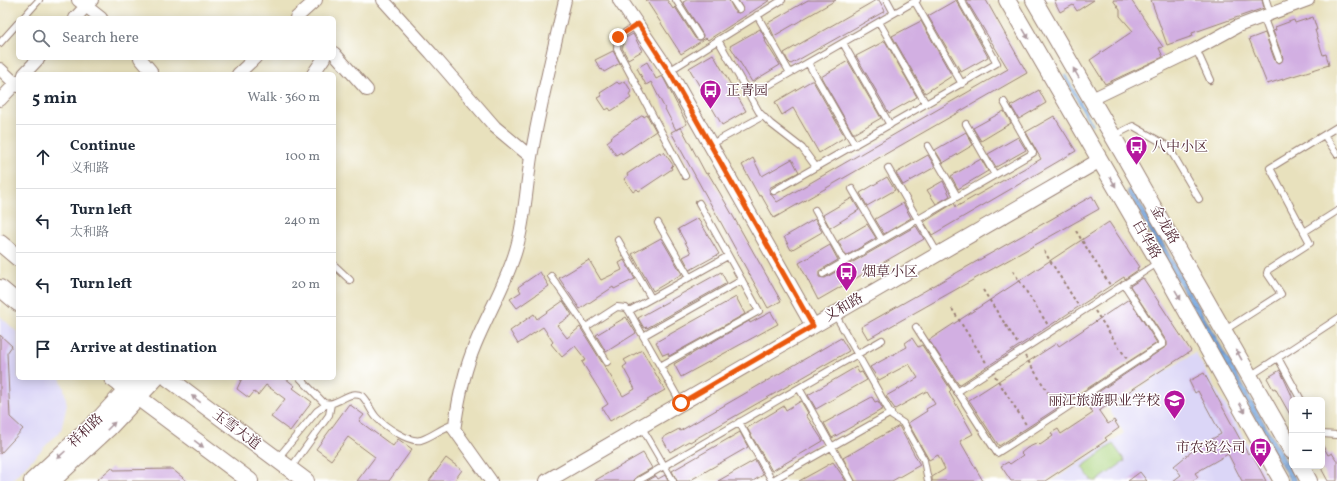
<!DOCTYPE html>
<html lang="en">
<head>
<meta charset="utf-8">
<style>
	body { margin:0; font-family:Vollkorn,"Noto Serif SC",serif; background:#f6f6f7; color:#1f2937 }
	.controls { position:absolute; right:12px; bottom:12px; display:grid; overflow:hidden; border-radius:6px; box-shadow:0 2px 10px #0003 }
	.controls button { width:36px; height:36px; display:grid; place-items:center; padding:0; border:0; border-bottom:1px solid #e0e1e3; background:#fff; color:#1f2937; font:20px sans-serif }
	.stop { position:absolute; width:12px; height:12px; margin:-9px; border:3px solid #ea580c; border-radius:50%; background:#fff }
	.stop.end { background:#ea580c; border-color:#fff; box-shadow:0 1px 4px #0008 }
	.list { margin:0; padding:0; list-style:none }
	h2 { display:flex; justify-content:space-between; align-items:center; height:52px; margin:0; padding:0 16px; font-size:17px }
	h2 small { font-size:13px; font-weight:400; color:#747a83 }
	.list li { display:grid; grid-template-columns:26px 1fr auto; gap:12px; align-items:center; box-sizing:border-box; height:64px; padding:0 16px; border-top:1px solid #e0e1e3 }
	.list b { display:block; font-size:15px; white-space:nowrap }
	.list p { margin:0; font-size:13px; white-space:nowrap; color:#747a83 }
	.list em { font-size:13px; font-style:normal; color:#747a83 }
	.icon { flex:none; width:22px; height:22px; fill:none; stroke:currentColor; stroke-width:2; stroke-linecap:round; stroke-linejoin:round }
	.map { position:relative; flex:none; width:1337px; height:481px; overflow:hidden }
	.search { position:absolute; background:#fff; box-shadow:0 2px 10px #0003; left:16px; top:16px; width:320px; height:44px; display:flex; align-items:center; gap:10px; box-sizing:border-box; padding:0 14px; border-radius:6px; color:#747a83; font-size:15px }
	.panel { position:absolute; background:#fff; box-shadow:0 2px 10px #0003; left:16px; top:72px; width:320px; height:308px; border-radius:6px }
	.map>svg:first-child { display:block }
	.built { fill:#dbd6f7 }
	.grass { fill:#abd580; stroke:#7a7a56 }
	.water { fill:url(#water-waves); stroke:#606386 }
	.lines { fill:none; stroke-linecap:round; stroke-linejoin:round }
	.stream { stroke:#75a7e0; stroke-width:3 }
	.building { fill:#d2afe2 }
	.service-casing { stroke:#998074; stroke-width:8 }
	.minor-casing { stroke:#998074; stroke-width:14 }
	.tertiary-casing { stroke:#998074; stroke-width:16 }
	.secondary-casing { stroke:#998074; stroke-width:18 }
	.path { stroke:#998074; stroke-width:2; stroke-dasharray:3 3; stroke-linecap:butt }
	.service { stroke:#fff; stroke-width:6 }
	.minor { stroke:#fff; stroke-width:12 }
	.tertiary { stroke:#fff; stroke-width:14 }
	.secondary { stroke:#fff; stroke-width:16 }
	.oneway { fill:#ae9aa0 }
	.route { stroke:#ea580c; stroke-width:5 }
	.labels { text-anchor:middle; dominant-baseline:central; stroke-width:3; stroke-linejoin:round; paint-order:stroke }
	.poi-label { font-size:14px; fill:#4a1f2b; stroke:#fff; text-anchor:start }
	.street-label { font-size:14px; fill:#4a1f2b; stroke:#fff }
</style>
</head>
<body>
<div class="map">
<svg width="1337" height="481" viewBox="0 0 1337 481">
	<defs>
		<pattern id="water-waves" width="16" height="10" patternUnits="userSpaceOnUse"><rect width="16" height="10" fill="#75a7e0"/><path d="M0 5q4-4 8 0t8 0" fill="none" stroke="#6287b6"/></pattern>
	</defs>
	<rect width="100%" height="100%" fill="#fff"/>
	<filter id="ink" filterUnits="userSpaceOnUse"><feTurbulence type="fractalNoise" baseFrequency=".025" numOctaves="2"/><feDisplacementMap in="SourceGraphic" scale="8" xChannelSelector="R" yChannelSelector="G"/><feConvolveMatrix kernelMatrix="1 2 1 2 8 2 1 2 1" color-interpolation-filters="sRGB"/></filter>
	<filter id="wash" filterUnits="userSpaceOnUse"><feTurbulence type="fractalNoise" baseFrequency=".012" numOctaves="4" result="noise"/><feDisplacementMap in="SourceGraphic" scale="16" xChannelSelector="R" yChannelSelector="G"/><feGaussianBlur stdDeviation="0.9" result="paint"/><feColorMatrix in="noise" values="0 0 0 0 0 0 0 0 0 0 0 0 0 0 0 0 0 1.4 0 .05"/><feComposite in="paint" operator="in"/></filter>
	<g filter="url(#wash)">
		<rect width="100%" height="100%" fill="#e8e1bd"/>
		<path class="built" d="M0,316L18,333V378H60L64,388L67,405L61,430L11,481H0Z
			M1195,352L1269,481H1052L1124,433L1108,408Z"/>
		<path class="grass" d="M1113,444L1125,461L1097,481H1092L1082,467Z"/>
		<path class="water" d="M1132,188L1297,481H1290L1127,191Z"/>
		<g class="lines">
			<path class="stream" d="M1065,76L1092,125"/>
		</g>
		<g id="blocks">
			<path class="building" d="M646,0H667L673,9L675,7L695,38L699,40H702L703,35L683,2L687,0H729L735,12L739,13L743,9L738,0H770L708,40L706,38L681,54Z
				M808,0H836L774,36L768,23Z
				M876,0H879L885,11L791,64L788,61L784,53Z
				M956,0L988,57L961,72L928,16Z
				M966,0H986L1027,73L774,218L761,195L759,196L742,165L753,158L762,176L792,159L799,172L769,188L770,193L777,202L1008,69Z
				M1054,0H1094L1077,11L1073,5L1060,12Z
				M1113,0H1131L1163,47L1159,48L1163,57L1105,84L1090,60L1133,31L1120,16V10Z
				M1151,0H1262L1264,8L1192,33L1193,36L1167,45Z
				M1313,17L1317,30H1315L1323,55L1326,54L1329,65L1267,84L1249,39L1265,33L1275,61L1280,63L1283,58L1273,31L1276,30L1275,27L1294,20L1295,23Z
				M921,21L952,76L925,93L892,36Z
				M760,29L766,40L765,41L780,65L752,82L730,46Z
				M633,34L642,51L628,59L622,48L624,44L622,40Z
				M885,41L917,97L889,113L856,56Z
				M613,51L620,63L604,72L602,69L601,70L595,60Z
				M713,54L746,111L722,125L689,68Z
				M848,61L881,118L855,133H853L821,77Z
				M647,62L656,79L662,76L664,79L687,124L676,130L651,82L646,85L637,68Z
				M625,81L631,91L629,95L631,98L611,111L609,108L606,110L598,98L602,96L600,93L617,82L619,84Z
				M811,81H813L845,137L819,153L793,108L782,115L775,102Z
				M1039,90L1046,103L1019,119L1011,106Z
				M1004,111L1011,123L981,141L973,128Z
				M643,115L644,117L647,115L656,131L622,154L621,152L616,155L607,142L612,138L611,137Z
				M1054,116L1076,151L932,235L924,222L954,203L956,207L1041,159L1026,132Z
				M681,127L706,174L708,173L720,193L781,301L768,308L671,132Z
				M966,132L973,145L943,163L935,150Z
				M1018,137L1026,150L996,167L988,154Z
				M660,152L661,154L664,152L673,165L671,167L672,169L639,191L637,189L633,192L624,179L628,176L627,174Z
				M928,155L935,167L903,185L896,173Z
				M981,159L988,171L958,189L951,176Z
				M887,177L895,190L867,206L860,193Z
				M943,181L950,196L936,204L927,190Z
				M1092,196L1099,209L868,339L861,327Z
				M852,198L859,210L830,228L823,215Z
				M903,203L911,218L884,234L875,219Z
				M698,218L719,254L690,270L683,257L691,253L678,229Z
				M815,219L822,232L791,250L784,237Z
				M1109,222L1139,267L1137,268L1138,270L1125,279L1124,277L959,385L929,340Z
				M867,224L876,238L846,256L838,241Z
				M916,226L924,239L818,300L799,263L830,245L838,260L819,271V277L825,278Z
				M661,238L682,274L653,291L632,254Z
				M589,260L601,280L622,270L619,263L624,260L635,279L614,289L613,287L580,309L559,278Z
				M540,272L549,286L517,308L510,299L521,292L518,287Z
				M721,272L727,283L647,328V327L644,328L638,318Z
				M1143,278L1191,351L1099,411L1108,424L1114,420L1119,428L1105,438L1107,440L1045,481H1011L1001,466L1008,462L1010,464L1023,455L1021,453L1027,448L1038,443L1040,445L1053,436L1051,433L1058,429L1061,434L1093,413L1085,401L1167,346V342L1130,286Z
				M736,297L745,314L669,356L668,353L663,355L656,342Z
				M1129,299L1157,343L999,446L969,400L1057,343L1059,346Z
				M563,301L572,315L557,325L567,338L580,327L623,396L635,389L623,367L627,364L624,360L642,350L665,390L610,421L602,408L608,404L582,362L586,360L575,346L562,357L551,344L553,342L543,327L518,344L510,331L534,314L537,319Z
				M771,312L778,324L681,377L674,364L749,321L750,323Z
				M626,317L636,333L606,352L596,335Z
				M0,335L12,346L7,353L10,417L23,429L0,454Z
				M841,338L849,351L690,442L689,441L670,452L662,438L679,429L680,431Z
				M912,338L918,347L922,345L951,390L949,392L973,434L960,441L983,481H932V477L945,469L938,455L929,460L908,423L927,411L926,409L935,404L927,391L895,409L886,396L918,378L909,364L879,380L870,367L907,347L905,343Z
				M856,367L859,373L862,372L867,380L816,409L808,395Z
				M1280,370L1292,396V418L1275,388L1273,389L1267,378Z
				M1204,373L1248,454L1251,452L1266,481H1242L1228,454L1195,473L1198,477L1192,481H1173L1181,475L1174,466L1196,448L1221,434L1198,391L1195,393L1189,381Z
				M242,378H285L295,386L293,388L312,402L290,431L271,417L285,399L266,385L258,395L254,392L249,398L237,389Z
				M872,397L875,402L878,401L883,409L832,438L824,423Z
				M801,401L808,413L806,415L823,441L772,471L747,428L784,406L786,410Z
				M349,404L364,415L359,421L393,446L398,439L412,449L389,481H357L375,457L348,437L331,460L316,449Z
				M899,426L920,465L892,481H855L843,458Z
				M740,432L748,447L689,481H677L672,471Z
				M1322,444L1328,455L1332,453L1337,461V481H1328L1322,470Z
				M643,453L652,468L636,477L634,481H594Z
				M446,458L462,470L454,481H429Z
				M755,460L763,475L753,481H718Z
				M833,462L846,481H799L819,470Z
				M112,467L114,470L172,469L187,481H96Z
				M1140,472L1147,481H1128Z
				M665,475L668,481H647L656,476L658,479Z"/>
		</g>
	</g>
	<g filter="url(#ink)">
		<use href="#blocks" fill-opacity="0" stroke="#998074" stroke-width="1"/>
		<g class="lines">
			<defs>
				<path id="service" d="M676,0L699,36
					M733,0L739,9
					M887,0L894,13
					M1266,0L1270,13
					M915,2L962,84
					M757,15L790,73
					M1263,16L1279,59
					M23,18L39,0
					M879,22L926,104
					M637,25L618,37L617,49L685,176
					M718,40L759,112L771,124L802,148L816,167
					M0,43L18,23
					M843,43L890,125
					M1196,49L1210,80
					M808,63L855,145
					M669,71L782,0
					M750,96L917,0
					M966,124L995,175
					M1324,135L1337,154
					M1113,136L1133,126L1168,146L1199,199
					M710,145L763,116
					M928,146L957,196
					M888,168L938,254
					M852,189L882,240
					M774,191L997,63L961,0
					M815,210L844,261
					M658,223L689,277
					M1304,232L1337,211
					M618,240L651,298
					M334,265L350,280
					M823,274L1033,153L1004,102
					M551,276L580,318L607,362
					M835,314L892,416L903,423L924,460L928,481
					M586,327L617,307L626,308L629,311
					M916,327L997,453C1053,418 1107,380 1163,344L1124,284
					M1225,330L1281,294L1267,273L1268,270L1310,243L1270,168L1337,127
					M643,336L742,280
					M1278,358L1301,400
					M660,366L759,311L699,203
					M1250,376L1337,319
					M300,378L324,403C338,407 348,389 362,396C368,402 370,410 376,417C384,426 409,443 421,440C434,436 442,427 455,424
					M799,388L851,481
					M957,392L1159,262
					M681,403L629,311L728,256
					M739,422L772,481
					M641,426L673,481
					M1322,434L1337,435
					M277,459L317,411L327,404
					M290,469L329,415L331,404
					M638,481L882,340
					M771,481L891,413"/>
				<path id="minor" d="M78,0L101,18
					M383,0L431,53L495,127L531,157
					M75,18L92,0
					M296,18L316,0
					M334,53L367,90
					M140,58L151,71
					M0,69L18,86
					M24,74L39,58
					M238,74L255,58
					M313,74L324,58
					M1092,99L1194,50L1238,26L1308,0
					M0,100L18,81
					M491,481L454,429L455,424C459,396 464,371 475,345C488,313 506,284 516,250C525,220 526,189 531,157C540,105 553,52 565,0"/>
				<path id="tertiary" d="M620,0L671,75L813,326
					M547,481L1100,160"/>
				<path id="secondary" d="M1007,0L1159,262L1282,481
					M1034,0L1126,159L1292,451
					M0,243L18,258
					M0,288L18,303
					M112,378L250,481
					M168,378L306,481
					M1301,466L1309,481
					M32,481L99,419L137,378
					M52,481L108,429L156,378"/>
			</defs>
			<use href="#service" class="service-casing"/>
			<use href="#minor" class="minor-casing"/>
			<use href="#tertiary" class="tertiary-casing"/>
			<use href="#secondary" class="secondary-casing"/>
			<path class="path" d="M1076,231L1110,285
				M1044,251L1078,305
				M1013,271L1048,325
				M983,290L1018,344
				M952,309L987,364
				M1095,311L1127,359
				M1025,356L1057,407
				M995,376L1027,426"/>
			<use href="#service" class="service"/>
			<use href="#minor" class="minor"/>
			<use href="#tertiary" class="tertiary"/>
			<use href="#secondary" class="secondary"/>
		</g>
		<defs><path id="oneway-solid" d="M-6-.8H1V-3.2L6.5 0L1 3.2V.8H-6Z"/></defs>
		<g class="oneway">
			<use href="#oneway-solid" transform="translate(1026 34) rotate(60)"/>
			<use href="#oneway-solid" transform="translate(1076 73) rotate(-120)"/>
			<use href="#oneway-solid" transform="translate(1113 182) rotate(60)"/>
			<use href="#oneway-solid" transform="translate(1178 295) rotate(60)"/>
			<use href="#oneway-solid" transform="translate(1239 355) rotate(-119)"/>
			<use href="#oneway-solid" transform="translate(196 399) rotate(-143)"/>
			<use href="#oneway-solid" transform="translate(1242 408) rotate(61)"/>
			<use href="#oneway-solid" transform="translate(111 426) rotate(-45)"/>
			<use href="#oneway-solid" transform="translate(199 444) rotate(36)"/>
			<use href="#oneway-solid" transform="translate(61 455) rotate(138)"/>
		</g>
	</g>
	<g class="lines" filter="url(#ink)">
		<path class="route" d="M618,37L638,24L641,28L671,75L813,326L681,403"/>
	</g>
	<defs>
		<symbol id="bus-pin" viewBox="-11 -11 22 30"><path d="M0 17L-7.5 6A9.5 9.5 0 1 1 7.5 6Z" fill="#b5179e" stroke="#fff"/><path d="M-5-6H5V4H4V6H2V4H-2V6H-4V4H-5ZM-3.5-4V0h7V-4ZM-3.5 1.2v1.5H-2V1.2ZM2 1.2v1.5H3.5V1.2Z" fill="#fff"/></symbol>
		<symbol id="school-pin" viewBox="-11 -11 22 30"><path d="M0 17L-7.5 6A9.5 9.5 0 1 1 7.5 6Z" fill="#b5179e" stroke="#fff"/><path d="M0-5L7-2L0 1L-7-2ZM-4 1L0 2.5L4 1V4Q0 6-4 4Z" fill="#fff"/></symbol>
	</defs>
	<g fill-rule="evenodd">
		<use href="#bus-pin" x="698" y="78" width="25" height="34"/>
		<use href="#bus-pin" x="1124" y="134" width="25" height="34"/>
		<use href="#bus-pin" x="834" y="260" width="25" height="34"/>
		<use href="#school-pin" x="1162" y="388" width="25" height="34"/>
		<use href="#bus-pin" x="1248" y="436" width="25" height="34"/>
	</g>
	<g class="labels">
		<g class="poi-label">
			<text x="726" y="91">正青园</text>
			<text x="1152" y="147">八中小区</text>
			<text x="862" y="272">烟草小区</text>
			<text x="1160" y="401" text-anchor="end">丽江旅游职业学校</text>
			<text x="1246" y="448" text-anchor="end">市农资公司</text>
		</g>
		<g class="street-label">
			<text transform="translate(1164 225) rotate(60)">金龙路</text>
			<text transform="translate(1146 240) rotate(60)">白华路</text>
			<text transform="translate(844 308) rotate(-30)">义和路</text>
			<text transform="translate(236 430) rotate(37)">玉雪大道</text>
			<text transform="translate(86 431) rotate(-44)">祥和路</text>
		</g>
	</g>
</svg>
<div class="controls">
<button>+</button>
<button>−</button>
</div>
<div class="stop" style="left:681px;top:403px"></div>
<div class="stop end" style="left:618px;top:37px"></div>
<div class="search"><svg class="icon" aria-label="search" viewBox="0 0 24 24"><circle cx="10" cy="10" r="6"/><path d="M15 15l6 6"/></svg>Search here</div>
<section class="panel">
<h2>5 min<small>Walk · 360 m</small></h2>
<ul class="list">
<li><svg class="icon" aria-label="ahead" viewBox="0 0 24 24"><path d="M12 20V5M6 11l6-6 6 6"/></svg><div><b>Continue</b><p>义和路</p></div><em>100 m</em></li>
<li><svg class="icon" aria-label="left" viewBox="0 0 24 24"><path d="M17 20v-9H6M10 6l-5 5 5 5"/></svg><div><b>Turn left</b><p>太和路</p></div><em>240 m</em></li>
<li><svg class="icon" aria-label="left" viewBox="0 0 24 24"><path d="M17 20v-9H6M10 6l-5 5 5 5"/></svg><div><b>Turn left</b></div><em>20 m</em></li>
<li><svg class="icon" aria-label="arrive" viewBox="0 0 24 24"><path d="M6 21V4h12l-3 4 3 4H6"/></svg><div><b>Arrive at destination</b></div></li>
</ul>
</section>
</div>
</body>
</html>
